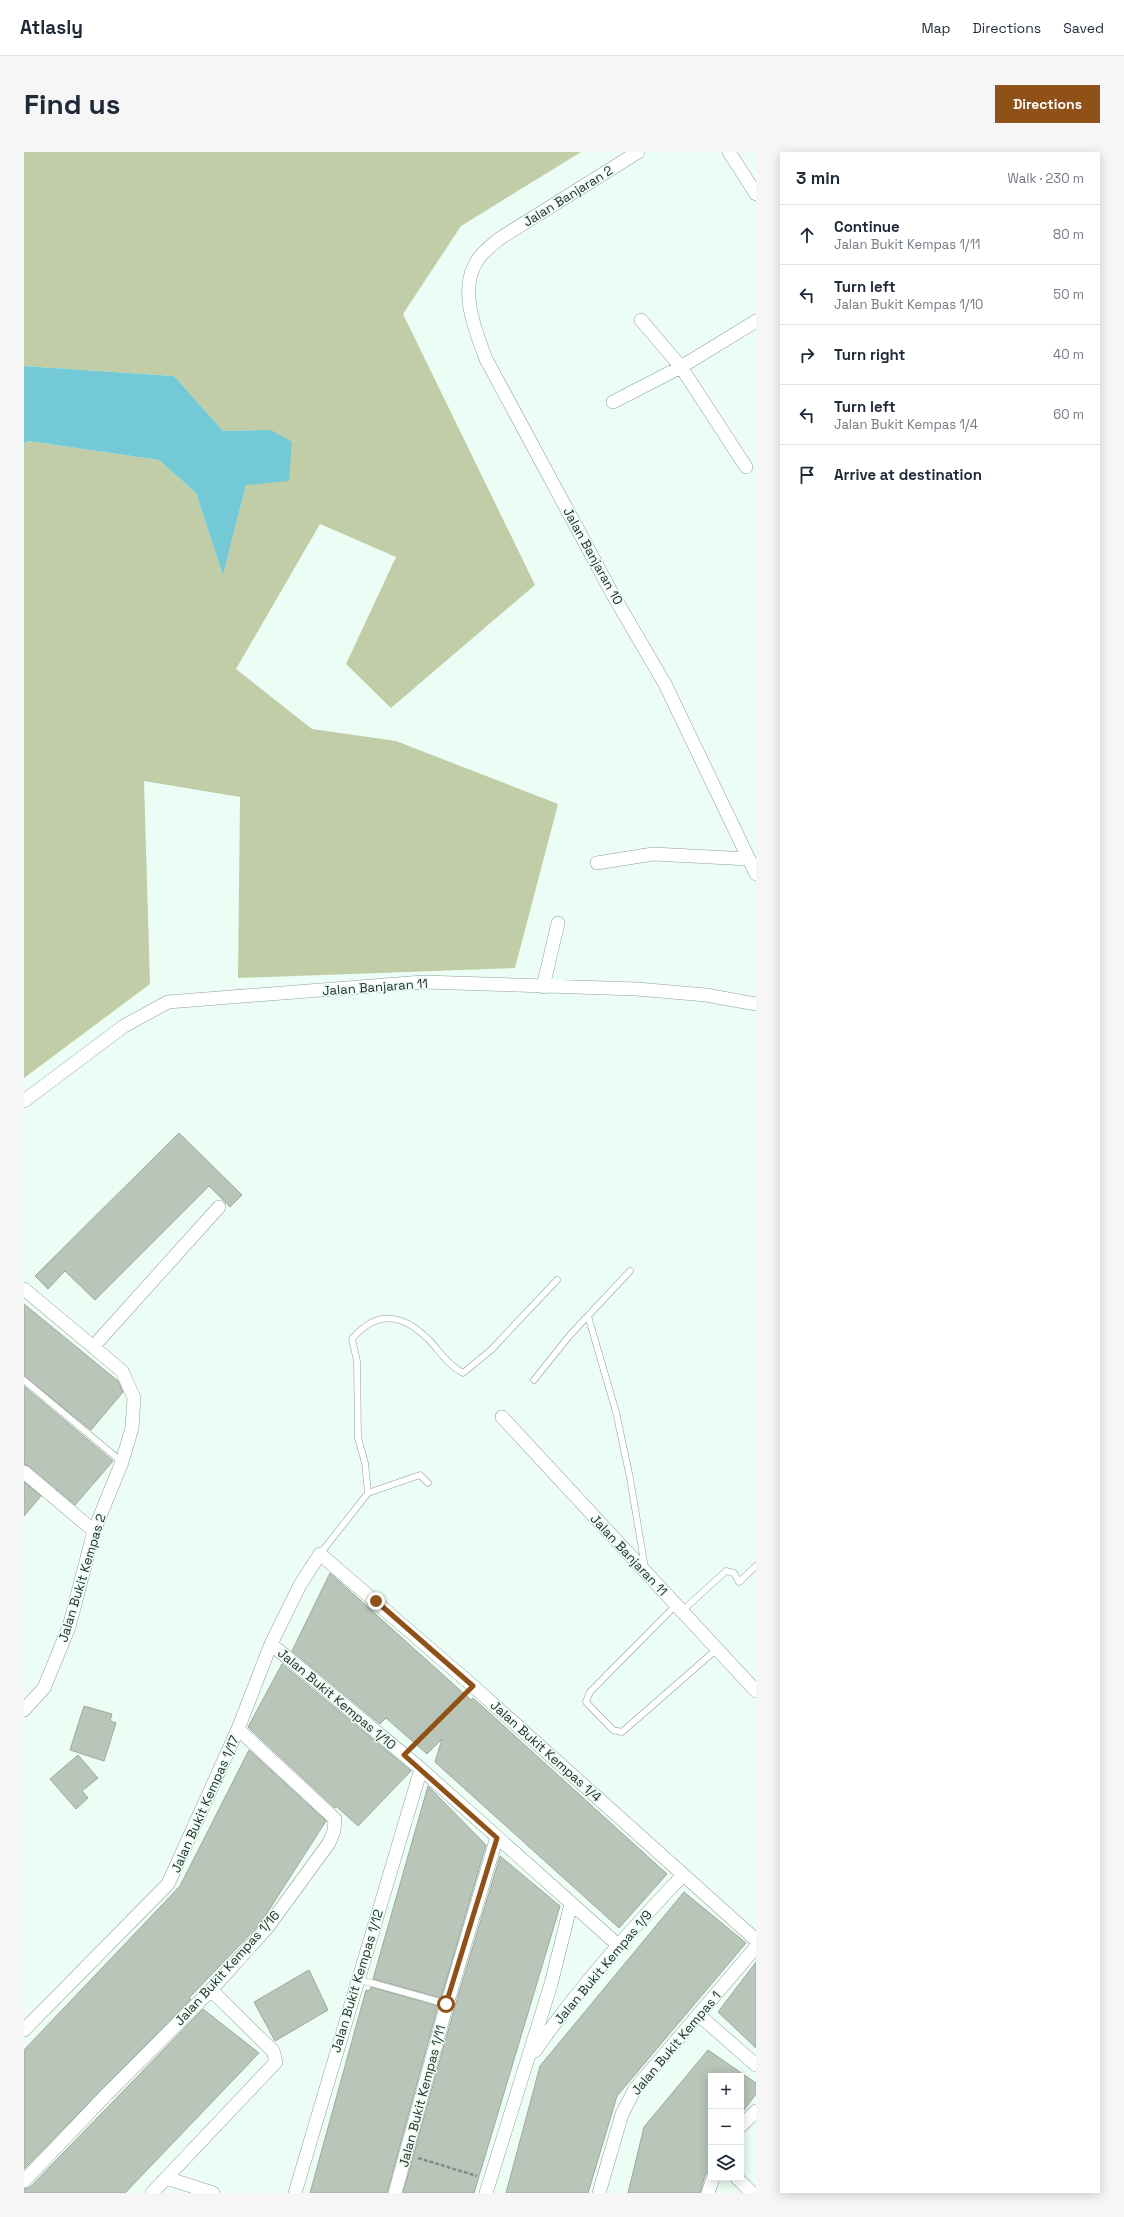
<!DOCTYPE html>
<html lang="en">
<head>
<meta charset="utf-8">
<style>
	body { margin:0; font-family:"Space Grotesk",sans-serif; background:#f6f6f7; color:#1f2937 }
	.controls { position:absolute; right:12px; bottom:12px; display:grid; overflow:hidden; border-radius:0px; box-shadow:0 2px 10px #0003 }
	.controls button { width:36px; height:36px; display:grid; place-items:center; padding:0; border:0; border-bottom:1px solid #e0e1e3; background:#fff; color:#1f2937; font:20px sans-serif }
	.stop { position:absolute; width:12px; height:12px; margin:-9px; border:3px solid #905119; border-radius:50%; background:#fff }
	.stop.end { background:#905119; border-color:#fff; box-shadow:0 1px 4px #0008 }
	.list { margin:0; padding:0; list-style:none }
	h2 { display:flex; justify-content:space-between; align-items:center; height:52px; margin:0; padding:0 16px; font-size:17px }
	h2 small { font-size:13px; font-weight:400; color:#747a83 }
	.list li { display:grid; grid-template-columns:26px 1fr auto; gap:12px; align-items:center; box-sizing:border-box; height:60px; padding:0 16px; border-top:1px solid #e0e1e3 }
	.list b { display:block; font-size:15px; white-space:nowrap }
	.list p { margin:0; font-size:13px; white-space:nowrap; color:#747a83 }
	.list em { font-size:13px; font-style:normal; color:#747a83 }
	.icon { flex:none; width:22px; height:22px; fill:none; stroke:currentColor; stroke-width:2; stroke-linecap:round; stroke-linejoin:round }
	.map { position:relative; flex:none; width:732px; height:2041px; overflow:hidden; border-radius:0px }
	header { display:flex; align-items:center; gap:24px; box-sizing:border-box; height:56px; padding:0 20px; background:#fff; border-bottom:1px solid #e0e1e3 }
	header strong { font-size:19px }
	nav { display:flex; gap:22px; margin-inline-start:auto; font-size:14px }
	.intro { display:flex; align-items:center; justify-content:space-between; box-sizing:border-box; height:96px; padding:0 24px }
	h1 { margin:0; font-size:28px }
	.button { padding:10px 18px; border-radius:0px; background:#905119; color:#fff; font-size:14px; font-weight:700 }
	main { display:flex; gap:24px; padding:0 24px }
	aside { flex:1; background:#fff; border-radius:0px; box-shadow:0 2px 10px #0003 }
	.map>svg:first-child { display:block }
	.green { fill:#c1cda7 }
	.water { fill:#73c9d6 }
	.building { fill:#b9c5b8; stroke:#9ea99d }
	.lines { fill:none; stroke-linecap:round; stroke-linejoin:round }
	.lane-casing { stroke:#8fa098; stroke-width:7 }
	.street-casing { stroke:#8fa098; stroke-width:14 }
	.path { stroke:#818c86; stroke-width:2.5; stroke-dasharray:4 2; stroke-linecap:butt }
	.lane { stroke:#fff; stroke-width:6 }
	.street { stroke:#fff; stroke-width:13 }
	.route { stroke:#905119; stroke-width:5 }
	.labels { text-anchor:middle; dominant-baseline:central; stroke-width:3; stroke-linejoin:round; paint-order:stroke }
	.street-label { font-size:13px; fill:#282e2b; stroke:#ebfdf4 }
</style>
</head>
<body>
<header>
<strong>Atlasly</strong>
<nav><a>Map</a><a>Directions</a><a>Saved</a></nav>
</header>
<div class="intro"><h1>Find us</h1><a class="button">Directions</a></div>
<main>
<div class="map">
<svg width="732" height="2041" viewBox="0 0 732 2041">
	<rect width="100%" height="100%" fill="#ebfdf4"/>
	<path class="green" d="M0,0H557L437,74L379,162L511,433L367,556L322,512L372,405L296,372L212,517L288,577L372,589L534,652L491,816L214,826L216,645L120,629L126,832L0,926V292L4,289L135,308L172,341L199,422L222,333L247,278L199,279L150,224L0,214Z"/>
	<path class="water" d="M0,214L150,224L199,279L247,278L268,290L265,329L222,333L199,423L172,341L135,308L4,289L0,292Z"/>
	<path class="building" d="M155,981L218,1043L206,1055L185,1034L71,1148L41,1119L24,1137L11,1124Z
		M0,1152L94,1229L99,1240L67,1278L0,1224Z
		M0,1234L89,1309L51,1353L5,1314L0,1312Z
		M0,1330L17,1344L0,1364Z
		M306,1421L447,1548L449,1546L643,1722L595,1776L411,1610L418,1587L403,1602L362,1566L356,1572L268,1499Z
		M258,1512L387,1619L334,1674L312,1654L311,1656L224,1575Z
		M60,1554L88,1562L86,1569L92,1571L80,1609L46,1598Z
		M225,1598L302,1669L236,1772L165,1846L167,1847L0,2017V1898L156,1734Z
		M54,1603L74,1626L58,1639L64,1646L52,1657L26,1627Z
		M404,1634L462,1693L417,1846L349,1827Z
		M476,1704L536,1754L450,2041H379L431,1854Z
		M660,1740L722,1791L593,1944L564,2041H482L516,1914Z
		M732,1810V1896L694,1860Z
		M285,1818L304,1858L251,1889L230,1850Z
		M347,1835L414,1854L363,2041H286L342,1838L345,1839Z
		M179,1857L235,1901L101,2041H0V2037L6,2035Z
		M684,1898L732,1931V1942L717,1962V1924H687V2018L681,2023L676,2041H604L620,1975Z"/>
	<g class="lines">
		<defs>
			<path id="lane" d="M564,1164L592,1260L606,1326L621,1416
				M0,1228L98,1310
				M510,1228L546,1183L606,1119
				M344,1341L396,1323L404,1331
				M296,1402L344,1341L341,1311L334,1286L333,1209L328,1187C353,1157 380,1162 406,1189C418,1202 423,1212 439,1221L467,1198L533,1128
				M652,1453L566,1540L562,1550L589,1578L598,1580L693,1497
				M658,1459L702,1419L710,1421L715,1430L732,1414
				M333,1827L423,1852"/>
			<path id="street" d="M614,0L475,87C468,93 460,99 455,106C433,135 451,178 462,207L589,443L641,532L732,722
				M705,0L732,42
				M617,168L657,215L722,315
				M589,250L657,215L732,169
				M573,711L629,702L725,707
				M519,835L534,771
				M0,949L100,874L144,850L399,830L613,837L682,843L732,852
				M0,1137L98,1219L110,1246L108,1276L98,1310L70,1379L45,1475L20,1536L0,1558
				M69,1195L195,1055
				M478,1265L732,1539
				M0,1320L70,1379
				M247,1492L397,1617L594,1793
				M676,1864L732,1913
				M0,1878L144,1732L214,1577L247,1492L276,1433L296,1402L449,1534L732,1788
				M511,1899C555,1835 606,1779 659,1723
				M717,1974L732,1959
				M142,2026L189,2041
				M713,2026L728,2041
				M0,2029L83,1942L187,1838L243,1776L305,1691L310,1679L311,1667L214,1577
				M128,2041L252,1910L249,1899L187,1838
				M271,2041L397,1617
				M371,2041L423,1852L473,1685
				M462,2041L527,1832L547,1752
				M575,2041L598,1962L611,1937L732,1795
				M684,2041L689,2026"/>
		</defs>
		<use href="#lane" class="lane-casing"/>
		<use href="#street" class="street-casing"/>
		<path class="path" d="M390,1593L439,1544
			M394,2006L453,2024"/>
		<use href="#lane" class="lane"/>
		<use href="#street" class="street"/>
	</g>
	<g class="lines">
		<path class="route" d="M352,1449L449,1534L380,1603L473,1686L422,1852"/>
	</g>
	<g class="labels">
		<g class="street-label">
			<text transform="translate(544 44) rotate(-32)">Jalan Banjaran 2</text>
			<text transform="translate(569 404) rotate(61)">Jalan Banjaran 10</text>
			<text transform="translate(351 835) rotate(-4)">Jalan Banjaran 11</text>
			<text transform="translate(605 1403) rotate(47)">Jalan Banjaran 11</text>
			<text transform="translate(58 1426) rotate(-73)">Jalan Bukit Kempas 2</text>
			<text transform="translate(313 1547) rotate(40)">Jalan Bukit Kempas 1/10</text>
			<text transform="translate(522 1599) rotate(42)">Jalan Bukit Kempas 1/4</text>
			<text transform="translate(181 1652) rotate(-66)">Jalan Bukit Kempas 1/17</text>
			<text transform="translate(579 1815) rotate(-50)">Jalan Bukit Kempas 1/9</text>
			<text transform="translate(203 1816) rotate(-48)">Jalan Bukit Kempas 1/16</text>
			<text transform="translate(333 1829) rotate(-73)">Jalan Bukit Kempas 1/12</text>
			<text transform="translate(652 1891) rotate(-50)">Jalan Bukit Kempas 1</text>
			<text transform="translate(398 1944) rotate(-75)">Jalan Bukit Kempas 1/11</text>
		</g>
	</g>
</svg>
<div class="controls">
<button>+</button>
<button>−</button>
<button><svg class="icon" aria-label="layers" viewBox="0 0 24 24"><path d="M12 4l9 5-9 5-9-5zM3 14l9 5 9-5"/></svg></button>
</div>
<div class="stop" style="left:422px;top:1852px"></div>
<div class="stop end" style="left:352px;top:1449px"></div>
</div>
<aside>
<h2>3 min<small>Walk · 230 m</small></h2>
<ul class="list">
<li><svg class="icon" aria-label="ahead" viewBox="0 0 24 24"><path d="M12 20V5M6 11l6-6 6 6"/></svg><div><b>Continue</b><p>Jalan Bukit Kempas 1/11</p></div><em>80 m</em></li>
<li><svg class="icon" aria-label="left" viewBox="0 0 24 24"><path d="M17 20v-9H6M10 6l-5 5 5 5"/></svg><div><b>Turn left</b><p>Jalan Bukit Kempas 1/10</p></div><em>50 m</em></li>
<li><svg class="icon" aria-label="right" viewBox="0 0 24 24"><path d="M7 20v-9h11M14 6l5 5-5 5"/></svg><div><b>Turn right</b></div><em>40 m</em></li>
<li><svg class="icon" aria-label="left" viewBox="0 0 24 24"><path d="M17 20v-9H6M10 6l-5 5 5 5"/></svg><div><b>Turn left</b><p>Jalan Bukit Kempas 1/4</p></div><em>60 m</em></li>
<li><svg class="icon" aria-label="arrive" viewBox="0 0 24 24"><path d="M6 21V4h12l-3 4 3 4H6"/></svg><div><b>Arrive at destination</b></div></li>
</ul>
</aside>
</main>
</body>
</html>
